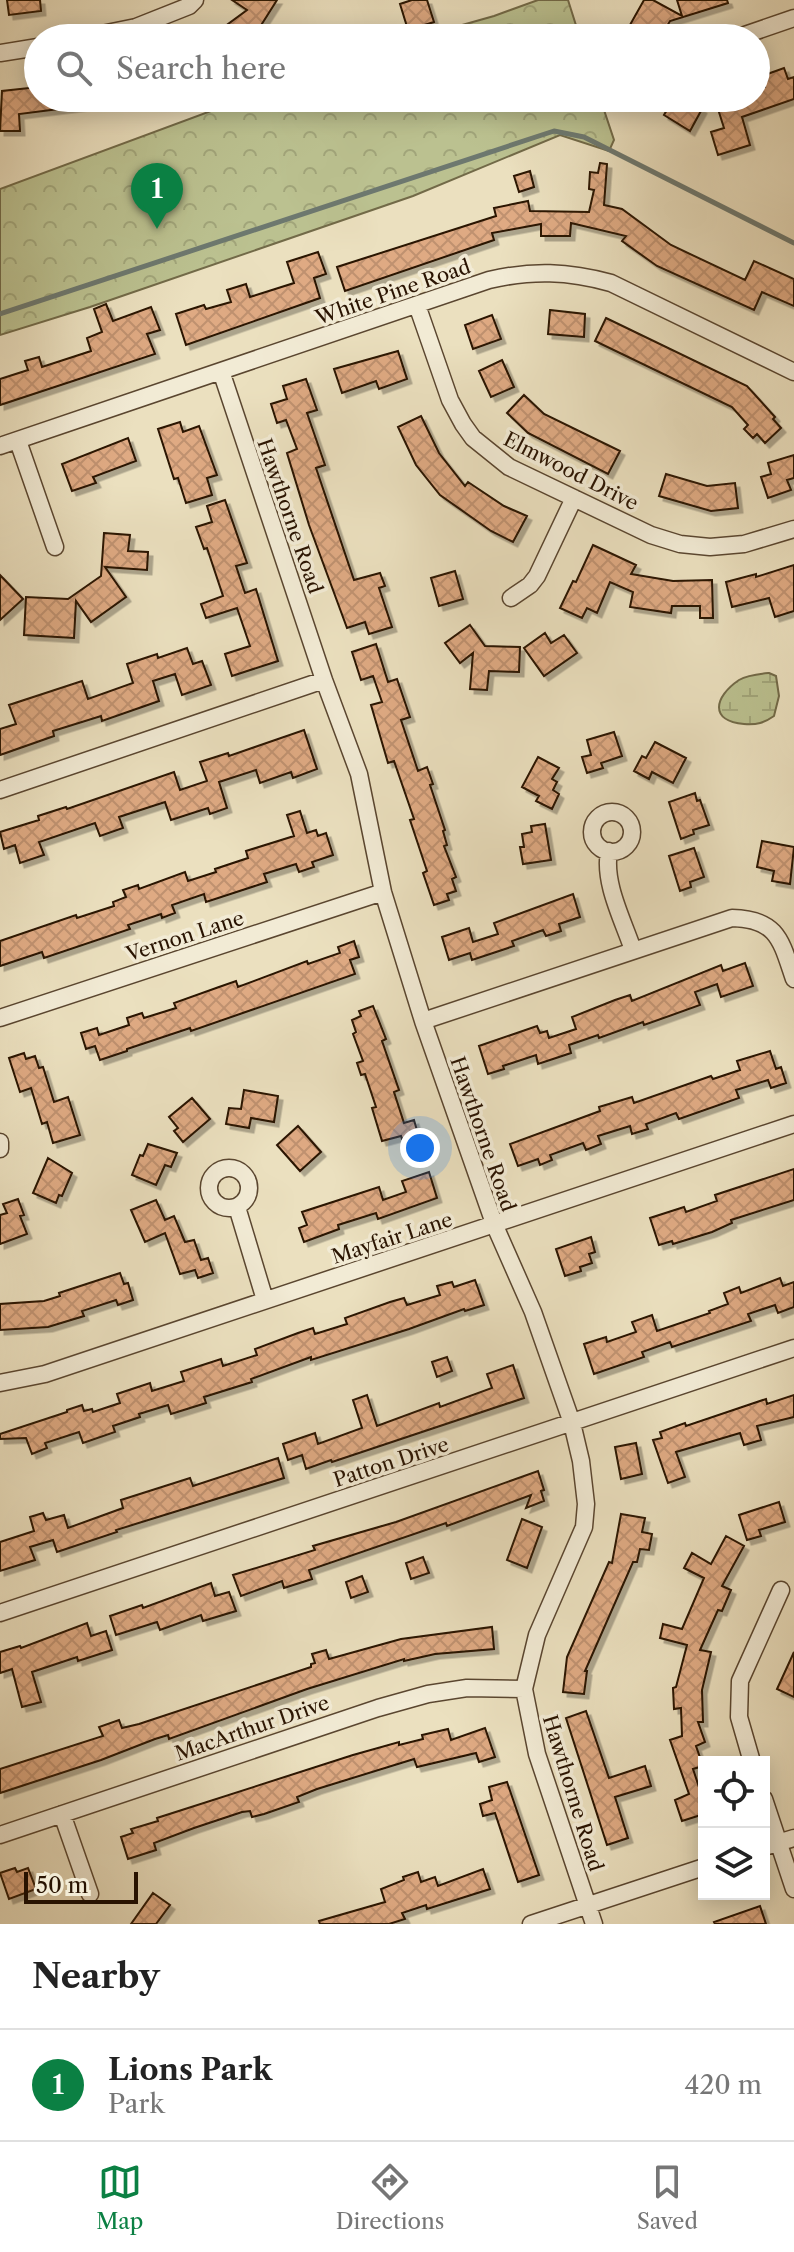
<!DOCTYPE html>
<html lang="en">
<head>
<meta charset="utf-8">
<style>
	body { margin:0; font-family:"Libre Caslon Text",serif; background:#f2f2f2; color:#222 }
	.controls { position:absolute; right:24px; bottom:24px; display:grid; overflow:hidden; border-radius:0px; box-shadow:0 4px 20px #0003 }
	.controls button { width:72px; height:72px; display:grid; place-items:center; padding:0; border:0; border-bottom:2px solid #e0e0e0; background:#fff; color:#222; font:40px sans-serif }
	.scale { position:absolute; left:24px; bottom:20px; width:114px; box-sizing:border-box; padding-left:8px; border:4px solid #291301; border-top:0; font-size:22px; line-height:28px; white-space:nowrap; color:#291301; -webkit-text-stroke:6px #f2ebd5; paint-order:stroke }
	.you { position:absolute; left:420px; top:1148px; width:28px; height:28px; margin:-20px; border:6px solid #fff; border-radius:50%; background:#1a73e8; box-shadow:0 0 0 12px #1a73e833 }
	.badge { display:grid; place-items:center; width:52px; height:52px; border-radius:50%; background:#0b8043; color:#fff; font-size:26px; font-weight:700 }
	.pin { position:absolute; translate:-50% -66px; filter:drop-shadow(0 2px 4px #0008) }
	.pin::after { content:''; position:absolute; top:42px; width:28px; height:24px; background:inherit; clip-path:polygon(0 0,100% 0,50% 100%) }
	.list { margin:0; padding:0; list-style:none }
	h2 { display:flex; justify-content:space-between; align-items:center; height:104px; margin:0; padding:0 32px; font-size:34px }
	h2 small { font-size:26px; font-weight:400; color:#767676 }
	.list li { display:grid; grid-template-columns:52px 1fr auto; gap:24px; align-items:center; box-sizing:border-box; height:112px; padding:0 32px; border-top:2px solid #e0e0e0 }
	.list b { display:block; font-size:30px; white-space:nowrap }
	.list p { margin:0; font-size:26px; white-space:nowrap; color:#767676 }
	.list em { font-size:26px; font-style:normal; color:#767676 }
	.icon { flex:none; width:44px; height:44px; fill:none; stroke:currentColor; stroke-width:2; stroke-linecap:round; stroke-linejoin:round }
	.map { position:relative; flex:none; width:794px; height:1924px; overflow:hidden }
	.search { position:absolute; background:#fff; box-shadow:0 4px 20px #0003; left:24px; right:24px; top:24px; height:88px; display:flex; align-items:center; gap:20px; box-sizing:border-box; padding:0 28px; border-radius:44px; color:#767676; font-size:30px }
	.sheet { height:216px; background:#fff }
	nav { display:flex; justify-content:space-around; align-items:center; box-sizing:border-box; height:112px; border-top:2px solid #e0e0e0; background:#fff; font-size:22px; color:#767676 }
	nav a { display:grid; justify-items:center; gap:4px }
	nav .on { color:#0b8043 }
	.map>svg:first-child { display:block }
	.wetland { fill:url(#wetland-marsh); stroke:#726a48; stroke-width:2 }
	.park { fill:url(#park-crowns); stroke:#726a48; stroke-width:2 }
	.lines { fill:none; stroke-linecap:round; stroke-linejoin:round }
	.stream { stroke:#6d786f; stroke-width:5 }
	.building { fill:url(#building-cross-hatch); stroke:#291301; stroke-width:2; filter:url(#shadow) }
	.minor-casing { stroke:#5a4630; stroke-width:19 }
	.minor { stroke:#f2ebd5; stroke-width:16 }
	.labels { text-anchor:middle; dominant-baseline:central; stroke-width:7; stroke-linejoin:round; paint-order:stroke }
	.street-label { font-size:20px; fill:#291301; stroke:#f2ebd5 }
</style>
</head>
<body>
<div class="map">
<svg width="794" height="1924" viewBox="0 0 794 1924">
	<defs>
		<pattern id="wetland-marsh" width="20" height="14" patternUnits="userSpaceOnUse" patternTransform="scale(2)"><rect width="20" height="14" fill="#bbc190"/><path d="M1 5h8M5 5V1M11 12h8M15 12V8" fill="none" stroke="#a1a57a"/></pattern>
		<pattern id="park-crowns" width="20" height="18" patternUnits="userSpaceOnUse" patternTransform="scale(2)"><rect width="20" height="18" fill="#bbc190"/><path d="M2 6a3 3 0 1 1 6 0M12 15a3 3 0 1 1 6 0" fill="none" stroke="#a1a57a"/></pattern>
		<pattern id="building-cross-hatch" width="8" height="8" patternUnits="userSpaceOnUse" patternTransform="scale(2)"><rect width="8" height="8" fill="#dfaa83"/><path d="M0 0l8 8M0 8l8-8" fill="none" stroke="#bf916f"/></pattern>
		<filter id="shadow"><feDropShadow dx="4.5" dy="4.5" stdDeviation="0" flood-color="#0004"/></filter>
	</defs>
	<rect width="100%" height="100%" fill="#ebe0bf"/>
	<filter id="stains"><feTurbulence type="fractalNoise" baseFrequency=".0025" numOctaves="4"/><feColorMatrix values="0 0 0 0 .2 0 0 0 0 .09 0 0 0 0 .02 0 0 0 .5 -.17"/></filter>
	<radialGradient id="worn" r=".72"><stop offset=".6" stop-color="#630" stop-opacity="0"/><stop offset="1" stop-color="#630" stop-opacity=".3"/></radialGradient>
	<path class="wetland" d="M769,673L776,676L779,696L774,716C764,723 757,725 744,724C709,721 714,697 739,680C748,675 759,674 769,673Z"/>
	<path class="park" d="M538,0H568L580,38H416L494,16Z
		M246,98H600L614,140L609,151L560,135L413,196L90,307L0,335V189Z"/>
	<g class="lines">
		<path class="stream" d="M0,314L554,131L584,137L794,243"/>
	</g>
	<path class="building" d="M7,0H40L41,11L9,15Z
		M232,0H277L253,38H209L247,10Z
		M412,0H427L434,22L408,30L400,4Z
		M644,0H653L682,16L677,0H727L728,3L670,21L663,33L652,27L646,38H638L626,32Z
		M784,68L788,79L794,77V99L742,117L750,145L718,155L711,132L724,128L718,109L756,98V90L765,87L762,76Z
		M38,87V98H82V106L19,114L20,131H0L2,91Z
		M674,98H684L702,109L690,131L664,115Z
		M600,163L607,164L604,205L622,209L671,245L745,280L754,261L794,279V306L762,292L754,310L657,266L622,241L626,236L571,223L570,236H541V224L492,233L494,240L345,291L337,267L496,216L494,208L528,201L530,211L589,212L594,190L589,189L590,172L598,173Z
		M530,171L534,187L519,192L514,176Z
		M318,252L326,274L314,278L320,298L186,345L176,314L204,305L206,309L231,302L227,290L246,284L250,297L294,283L287,262Z
		M106,304L113,321L151,307L160,330L147,334L155,354L0,405V379L28,370L25,361L39,357L42,367L91,351L87,338L102,332L94,309Z
		M550,310L585,314L584,337L548,334Z
		M492,315L501,339L473,349L465,325Z
		M606,318L747,386L775,417L773,419L781,428L765,443L757,434L753,438L744,429L748,425L732,407L595,341Z
		M398,351L407,379L379,389L376,381L342,393L334,369Z
		M502,360L514,387L491,397L479,371Z
		M306,379L317,410L307,413L325,465L316,468L354,580L380,573L385,586L379,588L392,627L369,634L365,622L347,628L309,525L287,453L297,449L286,420L277,423L271,404L287,399L283,386Z
		M524,395L544,414L620,451L608,474L528,433L507,413Z
		M421,416L439,453L465,486L468,482L504,506L527,516L513,542L491,531L440,495L416,465L398,427Z
		M180,422L183,432L199,426L217,475L207,478L212,495L186,503L178,478L174,479L158,429Z
		M128,438L136,461L93,477L96,483L72,491L62,464Z
		M794,455V478L787,480L791,490L768,498L761,477L771,474L768,463Z
		M666,474L707,486L735,483L738,508L711,511L659,496Z
		M225,500L247,563L236,566L245,593L256,589L278,661L232,676L225,654L250,646L237,608L206,618L201,604L223,596L207,548L204,549L196,527L212,522L207,506Z
		M104,533L130,535L128,551L148,552L147,570L105,567L126,597L91,622L76,601L74,638L24,635L26,597L68,599L101,576Z
		M593,545L636,565L631,574L673,581L712,580L713,618H700V606H672L671,613L630,607L633,592L610,582L597,613L587,608L582,618L560,608L573,581L576,582Z
		M794,565V611L775,617L769,598L732,607L726,582L756,574V577Z
		M455,571L463,599L439,606L431,578Z
		M0,575L23,599L0,620Z
		M470,625L485,646L520,647L519,672L489,671L487,690L470,689L473,653L460,663L445,643Z
		M545,633L551,643L564,635L577,653L544,676L524,648Z
		M376,644L388,682L397,679L410,717L401,720L418,771L427,767L433,784L430,785L445,830L443,831L447,845L444,846L456,877L452,879L456,891L447,894L449,900L434,905L423,873L427,871L410,820L414,819L394,761L388,763L371,705L382,702L373,676L361,680L352,652Z
		M187,648L193,664L202,661L211,685L182,695L175,674L153,681L159,701L102,721L101,716L53,731L54,736L0,755V729L16,724L9,705L82,681L88,699L133,683L127,664L157,654L158,658Z
		M304,730L317,769L293,778L291,772L260,783L256,770L219,782L227,808L210,814L208,808L171,820L165,802L119,817L123,828L100,836L95,823L39,842L44,855L20,863L15,845L4,849L0,832L39,820L38,816L66,807L67,809L174,772L180,790L207,781L200,762L228,753L229,756Z
		M614,732L622,756L601,763L603,768L587,773L582,757L591,755L587,740Z
		M655,742L686,758L673,783L652,772L649,779L634,771L642,756L646,758Z
		M538,757L559,768L552,779L557,782L553,790L559,794L552,809L536,801L539,796L522,787Z
		M695,793L697,801L700,800L709,825L693,830L694,834L681,839L669,802Z
		M300,811L307,833L316,830L318,836L326,833L333,855L312,862L314,867L299,872L296,864L264,874L267,882L206,902L204,894L172,905L175,913L162,918L161,914L128,925L130,929L44,958L42,952L0,966V941L76,915L77,918L114,906L113,902L126,897L123,890L138,885L139,889L185,872L188,881L216,872L215,869L248,858L246,851L294,836L287,815Z
		M545,824L551,860L523,864L520,847H524L522,834L532,832L531,826Z
		M762,841L794,847L790,884L772,881L774,871L757,867Z
		M694,848L704,877L690,882L691,887L680,891L669,856Z
		M573,894L580,917L559,924L561,931L546,936L543,930L512,941L514,946L472,960L470,953L449,960L442,937L469,928L473,942L498,934L494,923Z
		M354,941L359,957L350,960L355,974L191,1031L190,1028L127,1049V1051L100,1060L95,1046L86,1049L81,1033L97,1028L99,1035L129,1025L127,1018L142,1013L144,1018L176,1008L174,1003L219,987L236,981L238,987L307,961L308,964L340,953L338,947Z
		M745,963L753,986L721,997L717,984L695,992L700,1005L644,1025L643,1022L599,1038L598,1035L569,1045L571,1053L538,1064L536,1055L503,1066L504,1069L488,1074L479,1046L537,1026L540,1033L547,1031L549,1038L576,1029L572,1017L615,1000L630,995L632,1001L721,965L723,971Z
		M373,1006L386,1039L382,1041L399,1090L394,1092L404,1123L414,1120L418,1134L402,1139L401,1136L382,1141L372,1108L376,1107L365,1074L361,1075L357,1063L363,1061L353,1034L356,1032L352,1020L361,1016L359,1011Z
		M770,1051L776,1069L781,1067L786,1083L771,1088L768,1080L736,1090L739,1098L679,1119L676,1113L646,1124L648,1129L632,1134L630,1126L598,1136L601,1144L586,1150L583,1143L550,1155L552,1160L540,1165L538,1159L518,1166L510,1144L600,1111L599,1107L632,1097L634,1103L711,1076L713,1079L740,1070L737,1061Z
		M24,1053L26,1059L35,1056L39,1068L43,1067L54,1102L68,1097L80,1135L53,1143L47,1122L42,1124L31,1088L20,1092L9,1058Z
		M244,1090L278,1096L274,1122L251,1118L249,1128L226,1124L229,1108L241,1109Z
		M192,1098L210,1119L183,1142L174,1131L178,1128L169,1117Z
		M298,1126L321,1152L300,1171L277,1145Z
		M148,1144L177,1153L171,1167L165,1165L156,1185L132,1175L140,1155L143,1156Z
		M48,1158L72,1173L62,1196L59,1195L56,1203L33,1193Z
		M794,1169V1200L731,1220L732,1223L712,1232L673,1244L672,1241L659,1245L650,1218L684,1207L686,1212L717,1201L715,1195Z
		M429,1172L437,1198L378,1219L376,1213L338,1225L339,1229L304,1242L299,1228L307,1225L302,1212L379,1187L383,1200L406,1192L402,1181Z
		M18,1199L24,1215L20,1216L27,1234L0,1244V1215L7,1213L3,1204Z
		M156,1200L165,1220L174,1216L185,1242L194,1240L201,1260L208,1258L213,1273L198,1278L195,1270L180,1274L165,1233L145,1242L131,1210Z
		M591,1237L595,1252L589,1254L592,1263L580,1267L581,1271L565,1276L556,1249Z
		M120,1273L124,1284L128,1283L133,1300L118,1305L116,1300L82,1311L84,1316L48,1327L0,1330V1304L44,1301L60,1296L59,1293Z
		M780,1278L783,1286L794,1282V1307L778,1313L775,1305L748,1314L751,1321L672,1347L670,1342L642,1352L644,1357L594,1374L584,1344L606,1337L607,1342L636,1332L632,1322L652,1315L657,1331L710,1313L709,1311L728,1304L724,1293L739,1287L741,1293Z
		M475,1280L484,1305L465,1311L464,1309L409,1329L311,1360V1357L251,1379L252,1382L204,1397L206,1403L171,1414L168,1405L139,1414L140,1417L113,1426L115,1432L83,1443L79,1432L45,1443L47,1448L32,1454L26,1438L0,1439V1434L67,1412V1410L82,1405L84,1411L92,1409L93,1412L120,1403L117,1394L150,1383L152,1391L184,1381L181,1372L221,1359L223,1366L257,1355L255,1349L298,1333L313,1328L315,1334L347,1324L345,1318L390,1302L404,1298L407,1305L440,1295L437,1286L452,1282L454,1287Z
		M447,1357L452,1371L437,1377L432,1362Z
		M513,1365L524,1398L332,1462L331,1460L306,1469L302,1455L288,1460L283,1444L315,1433L318,1444L362,1428L353,1400L367,1395L377,1426L439,1403L440,1407L492,1388L487,1374Z
		M794,1395V1417L757,1426L761,1440L744,1445L740,1433L676,1452L685,1477L668,1483L653,1440L662,1438L660,1432L685,1423L686,1426L766,1399L767,1404Z
		M636,1443L642,1474L621,1479L615,1447Z
		M278,1458L284,1478L116,1530L117,1532L57,1552L53,1540L30,1547L35,1560L0,1571V1542L34,1531L30,1517L43,1513L46,1520L64,1515L68,1528L123,1508L121,1500L190,1478L193,1486Z
		M538,1471L544,1490L541,1491L544,1501L526,1508L531,1495L447,1526L446,1523L309,1570L312,1579L284,1588L282,1581L241,1596L233,1575L315,1550L313,1546L396,1522Z
		M779,1502L785,1522L759,1530L761,1536L747,1540L739,1515Z
		M621,1514L645,1518L642,1532L652,1534L649,1550L640,1549L637,1562H633L585,1671H587L584,1694L563,1692L567,1657L609,1562L612,1563Z
		M522,1519L542,1527L527,1568L507,1560Z
		M726,1536L744,1546L722,1586L731,1590L722,1611L718,1610L700,1650L711,1652L702,1690L703,1722H698L705,1742L696,1746L703,1766L693,1769L701,1793L704,1792V1814L682,1821L675,1800L689,1794L670,1740L682,1736L681,1708L674,1709L673,1688L676,1687L687,1645L660,1638L663,1624L682,1629L704,1578L684,1568L692,1553L711,1564Z
		M423,1557L429,1573L411,1579L406,1563Z
		M362,1576L368,1592L351,1598L346,1582Z
		M211,1583L215,1596L229,1592L236,1611L203,1621L201,1615L160,1630L157,1622L116,1635L110,1616L142,1605L143,1608Z
		M87,1623L91,1636L106,1631L112,1650L78,1661L77,1657L32,1672L41,1702L22,1707L12,1669L0,1673V1652L20,1646L21,1648Z
		M492,1627L494,1649L435,1654L404,1661V1659L307,1689L169,1739L168,1735L155,1739L101,1760L0,1793V1769L103,1736L99,1727L119,1720L122,1728L139,1724L311,1667V1664L315,1663L312,1654L326,1650L329,1659L401,1639Z
		M794,1652V1697L777,1689Z
		M586,1711L609,1778L645,1766L651,1786L615,1797L628,1838L607,1845L566,1718Z
		M485,1728L495,1757L479,1762L476,1753L417,1767L414,1759L317,1789L297,1797L299,1802L264,1814L252,1817L250,1811L242,1812L194,1828L154,1843L156,1850L128,1859L121,1837L133,1833L131,1829L158,1821L157,1818L353,1755L399,1742V1745L423,1739L422,1735L448,1729L451,1740Z
		M507,1782L539,1875L518,1882L495,1813L483,1816L480,1804L492,1800L489,1787Z
		M15,1868L17,1872L28,1868L36,1889L9,1899L0,1873Z
		M483,1869L490,1889L427,1909L426,1905L402,1913L405,1919L389,1924H320L319,1921L385,1902L381,1889L404,1880L403,1877L418,1872L421,1882L435,1877L438,1886Z
		M153,1893L170,1905L156,1924H131Z
		M760,1906L766,1924H715L714,1922Z"/>
	<g class="lines">
		<defs>
			<path id="minor" d="M82,38L136,27L189,6L195,0
				M736,38L794,18
				M0,53L38,47
				M417,305L450,400L463,424L473,438L509,467L651,535L680,544L710,547L744,544L794,529
				M221,371L324,680L359,774L383,892L423,1021L495,1226L533,1312L572,1423L581,1461L586,1504L584,1527L537,1635L524,1689L537,1754L594,1924
				M18,441L55,547
				M0,446L489,280C532,270 568,271 611,283L794,372
				M511,598L530,585L537,576L574,498
				M0,790L324,680
				M592 832a20 20 0 1 1 40 0a20 20 0 1 1-40 0Z
				M609,851C603,883 623,920 633,950
				M0,1018L383,892
				M423,1021L732,918C778,919 781,941 794,979
				M0,1142V1149
				M209 1188a20 20 0 1 1 40 0a20 20 0 1 1-40 0Z
				M237,1207L265,1300
				M0,1383L45,1374L794,1124
				M0,1613L794,1348
				M752,1762L739,1717L740,1681L781,1590
				M764,1799L794,1889
				M62,1814L90,1894
				M0,1835L378,1708L428,1694L467,1688L524,1689
				M764,1847L794,1838
				M531,1924L704,1867"/>
		</defs>
		<use href="#minor" class="minor-casing"/>
		<use href="#minor" class="minor"/>
	</g>
	<g class="labels">
		<g class="street-label">
			<text transform="translate(393 292) rotate(-19)">White Pine Road</text>
			<text transform="translate(571 471) rotate(27)">Elmwood Drive</text>
			<text transform="translate(290 516) rotate(71)">Hawthorne Road</text>
			<text transform="translate(185 936) rotate(-18)">Vernon Lane</text>
			<text transform="translate(483 1134) rotate(71)">Hawthorne Road</text>
			<text transform="translate(392 1238) rotate(-18)">Mayfair Lane</text>
			<text transform="translate(391 1462) rotate(-18)">Patton Drive</text>
			<text transform="translate(252 1728) rotate(-19)">MacArthur Drive</text>
			<text transform="translate(573 1793) rotate(73)">Hawthorne Road</text>
		</g>
	</g>
	<rect width="100%" height="100%" filter="url(#stains)"/>
	<rect width="100%" height="100%" fill="url(#worn)"/>
</svg>
<div class="controls">
<button><svg class="icon" aria-label="locate" viewBox="0 0 24 24"><circle cx="12" cy="12" r="6"/><path d="M12 2v4M12 18v4M2 12h4M18 12h4"/></svg></button>
<button><svg class="icon" aria-label="layers" viewBox="0 0 24 24"><path d="M12 4l9 5-9 5-9-5zM3 14l9 5 9-5"/></svg></button>
</div>
<div class="scale">50 m</div>
<div class="you"></div>
<div class="pin badge" style="left:157px;top:229px">1</div>
<div class="search"><svg class="icon" aria-label="search" viewBox="0 0 24 24"><circle cx="10" cy="10" r="6"/><path d="M15 15l6 6"/></svg>Search here</div>
</div>
<section class="sheet">
<h2>Nearby<small></small></h2>
<ul class="list">
<li><span class="badge">1</span><div><b>Lions Park</b><p>Park</p></div><em>420 m</em></li>
</ul>
</section>
<nav>
<a class="on"><svg class="icon" aria-label="map" viewBox="0 0 24 24"><path d="M3 6l6-2 6 2 6-2v14l-6 2-6-2-6 2zM9 4v14M15 6v14"/></svg>Map</a>
<a><svg class="icon" aria-label="directions" viewBox="0 0 24 24"><path d="M12 3l9 9-9 9-9-9zM9 14v-3h6M13 9l2 2-2 2"/></svg>Directions</a>
<a><svg class="icon" aria-label="saved" viewBox="0 0 24 24"><path d="M7 4h10v16l-5-4-5 4z"/></svg>Saved</a>
</nav>
</body>
</html>
